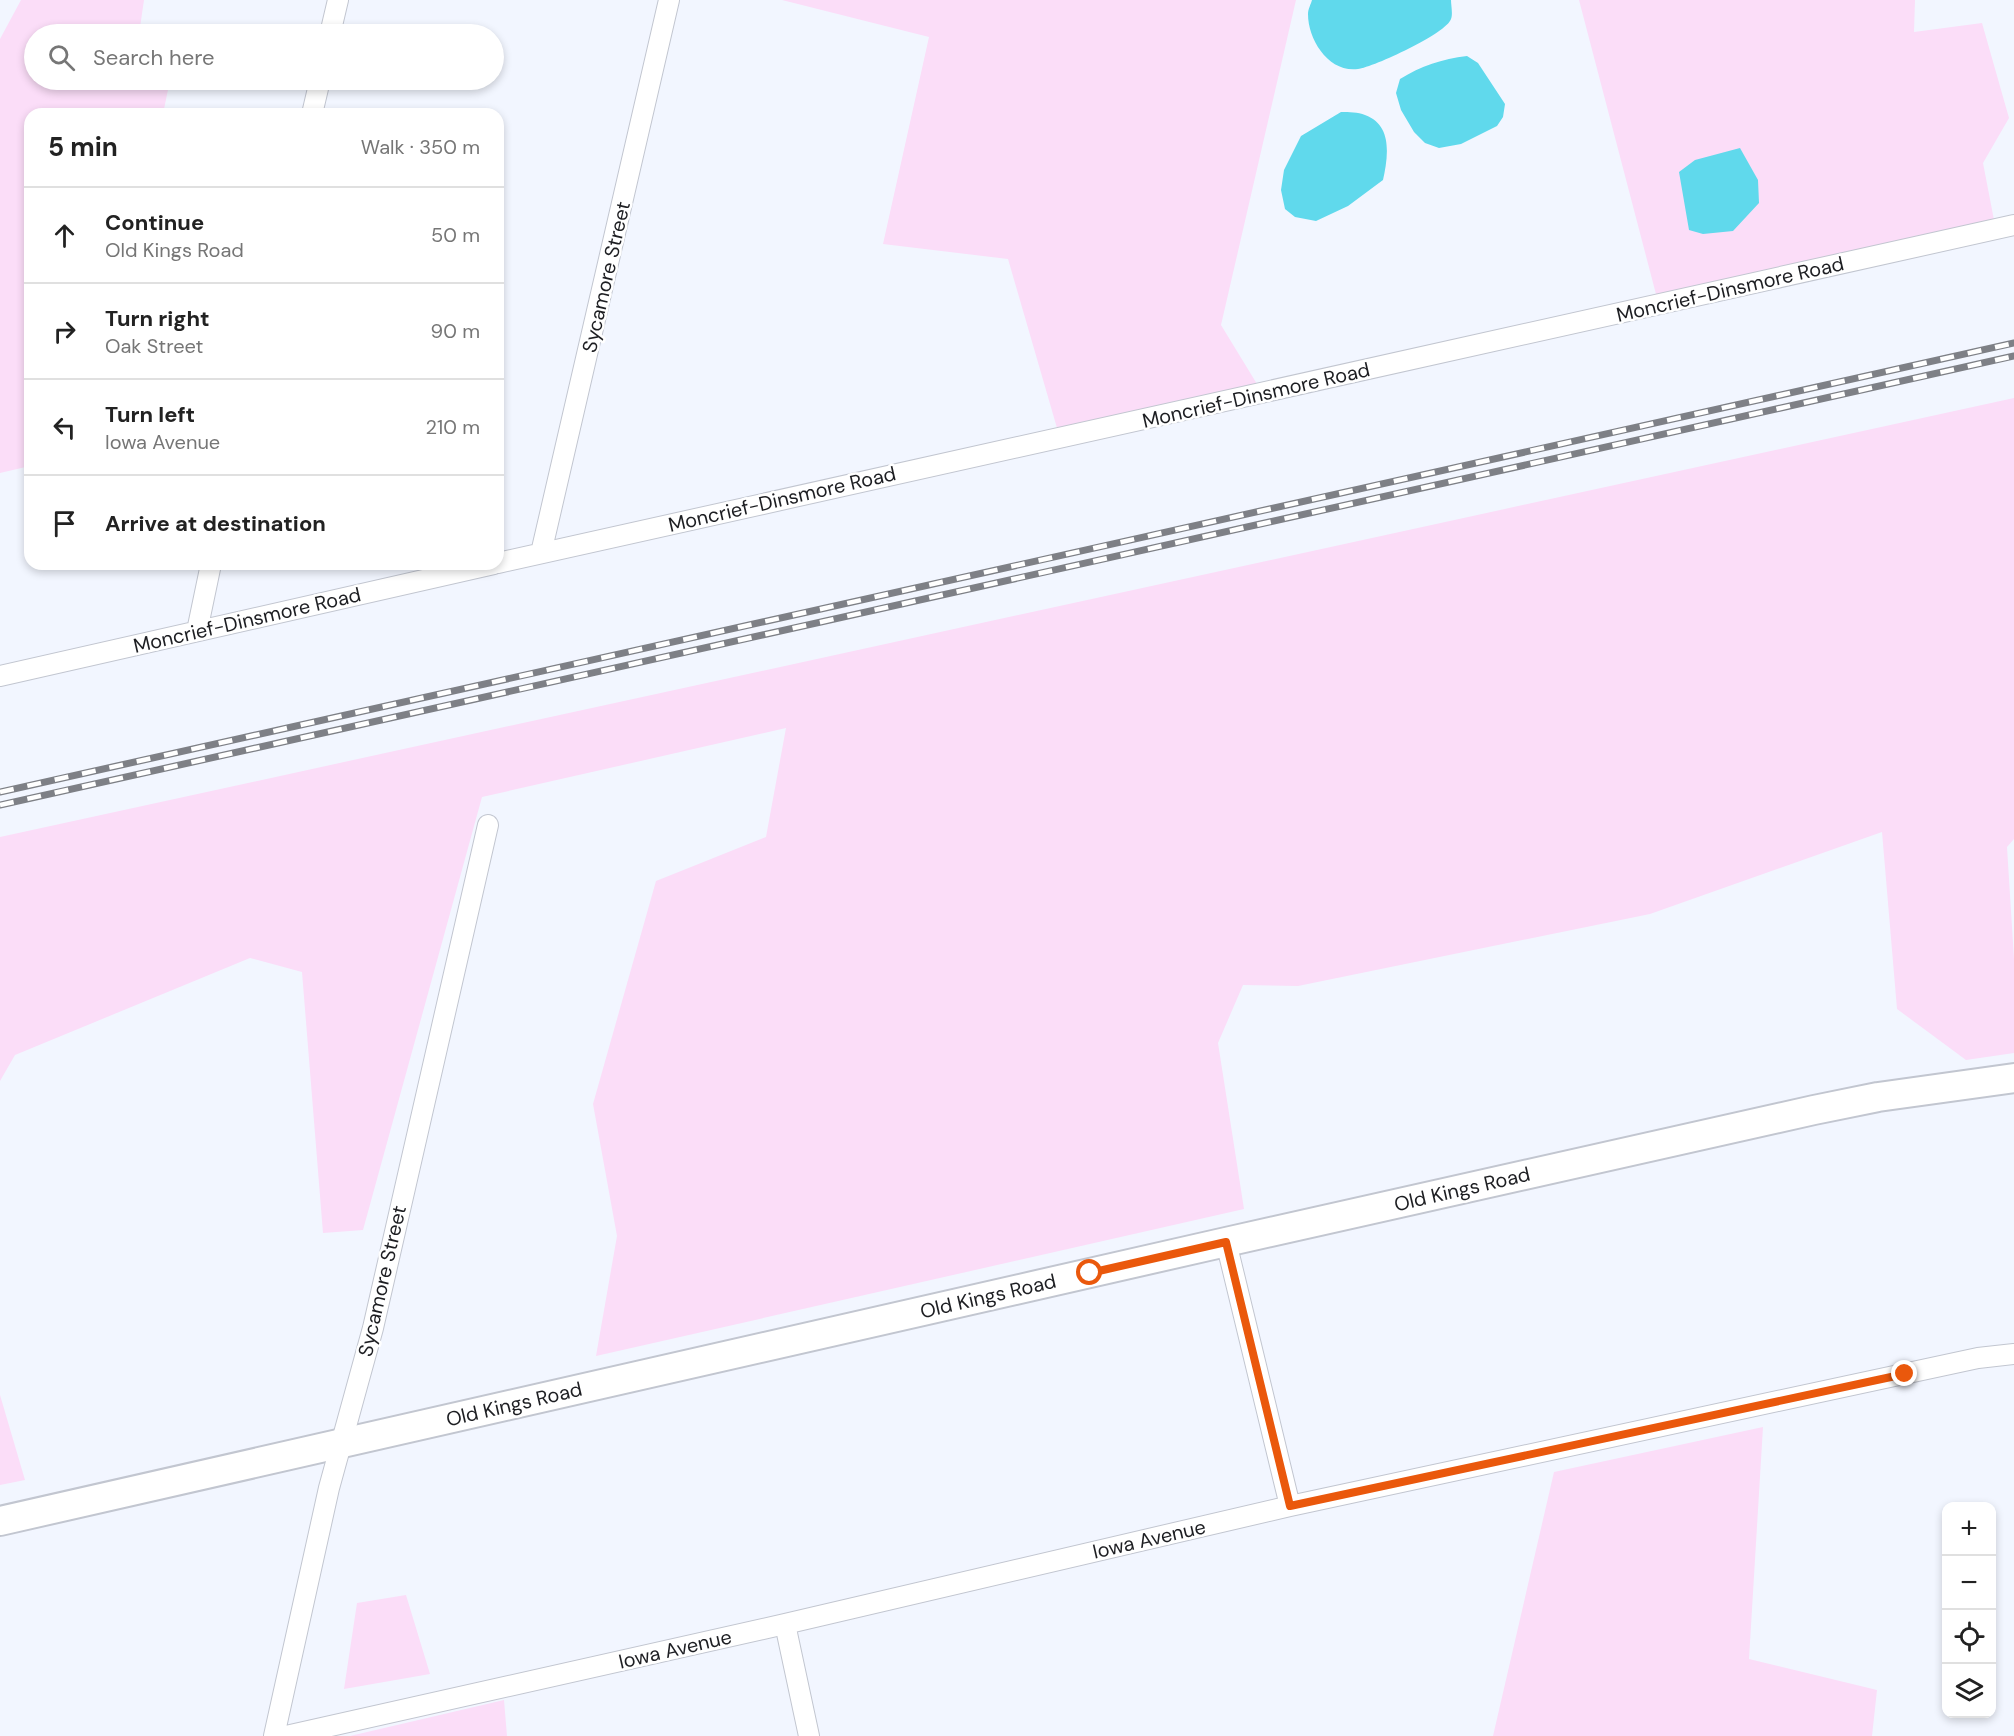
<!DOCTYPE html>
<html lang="en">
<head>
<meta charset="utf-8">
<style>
	body { margin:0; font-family:"DM Sans",sans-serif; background:#f6f6f6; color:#222 }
	.controls { position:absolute; right:18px; bottom:18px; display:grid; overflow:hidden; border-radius:12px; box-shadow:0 3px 9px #0003 }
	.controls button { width:54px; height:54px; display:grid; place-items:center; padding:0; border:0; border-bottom:2px solid #e0e0e0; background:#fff; color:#222; font:30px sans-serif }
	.stop { position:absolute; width:18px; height:18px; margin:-14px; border:4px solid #ea580c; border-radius:50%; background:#fff }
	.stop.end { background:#ea580c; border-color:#fff; box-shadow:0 2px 6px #0008 }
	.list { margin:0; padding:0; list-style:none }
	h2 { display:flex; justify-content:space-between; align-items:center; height:78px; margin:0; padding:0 24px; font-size:26px }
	h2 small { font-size:20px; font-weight:400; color:#767676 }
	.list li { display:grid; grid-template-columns:39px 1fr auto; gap:18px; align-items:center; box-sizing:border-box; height:96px; padding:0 24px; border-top:2px solid #e0e0e0 }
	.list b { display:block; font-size:22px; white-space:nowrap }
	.list p { margin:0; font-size:20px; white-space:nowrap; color:#767676 }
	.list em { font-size:20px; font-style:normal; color:#767676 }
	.icon { flex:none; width:33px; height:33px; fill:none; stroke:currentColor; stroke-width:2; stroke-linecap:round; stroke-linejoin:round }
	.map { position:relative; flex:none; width:2014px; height:1736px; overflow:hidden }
	.search { position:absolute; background:#fff; box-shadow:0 3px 9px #0003; left:24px; top:24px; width:480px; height:66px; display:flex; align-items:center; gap:15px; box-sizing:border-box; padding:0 21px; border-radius:33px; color:#767676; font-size:22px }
	.panel { position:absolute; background:#fff; box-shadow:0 3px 9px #0003; left:24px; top:108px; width:480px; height:462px; border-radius:18px }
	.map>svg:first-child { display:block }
	.green { fill:#fbddf8 }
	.water { fill:#60d9ec }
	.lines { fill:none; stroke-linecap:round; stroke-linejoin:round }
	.street-casing { stroke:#c2c6d0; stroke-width:22 }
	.secondary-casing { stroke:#c2c6d0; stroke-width:32 }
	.street { stroke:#fff; stroke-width:20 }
	.secondary { stroke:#fff; stroke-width:28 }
	.rail-casing { stroke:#7e8086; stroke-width:7 }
	.rail { stroke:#fff; stroke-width:4.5; stroke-dasharray:14; stroke-linecap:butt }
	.route { stroke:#ea580c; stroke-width:8 }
	.labels { text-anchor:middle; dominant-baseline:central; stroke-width:5; stroke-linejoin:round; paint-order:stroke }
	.street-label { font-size:20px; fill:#1d1e22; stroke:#fff }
</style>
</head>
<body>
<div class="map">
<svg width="2014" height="1736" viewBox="0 0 2014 1736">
	<rect width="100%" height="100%" fill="#f2f6ff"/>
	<path class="green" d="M21,0H144L139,34H34V80H170L163,114H30V466L0,473V39Z
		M782,0H1296L1221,325L1257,384L1057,428L1008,259L883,244L929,37Z
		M1579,0H1915L1914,32L1982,23L2009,118L1983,163L1994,220L1657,298Z
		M2014,398V839L2007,847L2014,959V1053L1966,1060L1897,1009L1882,832L1650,914L1298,986L1243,985L1218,1043L1244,1209L596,1356L617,1236L593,1104L656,881L766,837L786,728L482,797L363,1230L323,1233L302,972L250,958L15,1055L0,1081V837Z
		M0,1395L25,1480L0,1485Z
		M1763,1427L1749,1659L1877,1690L1872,1736H1493L1554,1472Z
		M406,1595L430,1674L344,1689L357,1603Z
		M504,1700L507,1736H350Z"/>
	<path class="water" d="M1312,0H1451C1451,5 1453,14 1451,19C1447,33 1374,67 1358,69C1329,73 1308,40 1308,14C1308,9 1311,4 1312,0Z
		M1467,56L1478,63L1505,104L1503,117L1497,126L1461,144L1439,148L1425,143L1414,132L1401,110L1396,93L1400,79C1421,66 1442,59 1467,56Z
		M1341,112C1349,112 1358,112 1365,115C1393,125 1388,157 1383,180L1348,206L1316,221L1295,217L1285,209L1281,190L1284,170L1301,136Z
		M1740,148L1758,180L1759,203L1733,231L1703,234L1689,230L1679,172L1695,160Z"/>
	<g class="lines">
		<defs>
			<path id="street" d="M330,34L338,0
				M312,114L320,80
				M541,553L669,0
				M498,563L2014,225
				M197,631L211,564
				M0,676L494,564
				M1226,1242L1290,1506
				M785,1624L809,1736
				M274,1736L329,1488L373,1328L488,825
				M286,1736L785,1624L1290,1506L1978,1358L2014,1354"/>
			<path id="secondary" d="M0,1521L1226,1242L1814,1110L1878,1097L2014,1078"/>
		</defs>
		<use href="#street" class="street-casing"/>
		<use href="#secondary" class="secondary-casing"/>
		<use href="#street" class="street"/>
		<use href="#secondary" class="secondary"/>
		<defs>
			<path id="rail" d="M0,792L2014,343
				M0,805L2014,356"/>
		</defs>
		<use href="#rail" class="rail-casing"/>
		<use href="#rail" class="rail"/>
	</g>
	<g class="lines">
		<path class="route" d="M1090,1273L1226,1242L1290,1506L1905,1374"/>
	</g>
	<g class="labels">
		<g class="street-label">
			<text transform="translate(606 277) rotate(-77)">Sycamore Street</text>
			<text transform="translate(1730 289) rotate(-13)">Moncrief-Dinsmore Road</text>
			<text transform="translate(1256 395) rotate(-13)">Moncrief-Dinsmore Road</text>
			<text transform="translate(782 499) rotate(-13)">Moncrief-Dinsmore Road</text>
			<text transform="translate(247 620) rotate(-13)">Moncrief-Dinsmore Road</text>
			<text transform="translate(1462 1189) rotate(-13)">Old Kings Road</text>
			<text transform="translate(382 1281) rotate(-77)">Sycamore Street</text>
			<text transform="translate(988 1296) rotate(-13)">Old Kings Road</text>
			<text transform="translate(514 1404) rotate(-13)">Old Kings Road</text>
			<text transform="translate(1149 1539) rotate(-13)">Iowa Avenue</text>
			<text transform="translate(675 1649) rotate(-13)">Iowa Avenue</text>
		</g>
	</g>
</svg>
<div class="controls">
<button>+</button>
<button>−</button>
<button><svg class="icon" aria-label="locate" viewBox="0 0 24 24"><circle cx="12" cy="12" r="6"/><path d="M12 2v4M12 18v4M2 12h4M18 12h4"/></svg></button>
<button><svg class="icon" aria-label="layers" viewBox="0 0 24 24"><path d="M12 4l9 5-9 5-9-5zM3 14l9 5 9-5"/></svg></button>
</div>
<div class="stop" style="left:1090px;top:1273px"></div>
<div class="stop end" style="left:1905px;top:1374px"></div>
<div class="search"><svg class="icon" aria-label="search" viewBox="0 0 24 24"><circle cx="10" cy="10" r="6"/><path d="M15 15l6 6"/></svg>Search here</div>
<section class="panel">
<h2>5 min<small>Walk · 350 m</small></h2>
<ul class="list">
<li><svg class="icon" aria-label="ahead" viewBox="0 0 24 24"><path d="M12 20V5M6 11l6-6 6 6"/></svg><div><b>Continue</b><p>Old Kings Road</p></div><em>50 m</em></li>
<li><svg class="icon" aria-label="right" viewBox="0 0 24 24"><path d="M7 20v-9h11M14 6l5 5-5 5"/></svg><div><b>Turn right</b><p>Oak Street</p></div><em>90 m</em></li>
<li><svg class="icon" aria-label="left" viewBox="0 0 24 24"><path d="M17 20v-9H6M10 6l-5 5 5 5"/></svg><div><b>Turn left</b><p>Iowa Avenue</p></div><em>210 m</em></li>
<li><svg class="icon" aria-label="arrive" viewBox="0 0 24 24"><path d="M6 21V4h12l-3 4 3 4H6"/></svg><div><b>Arrive at destination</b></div></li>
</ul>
</section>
</div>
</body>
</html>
